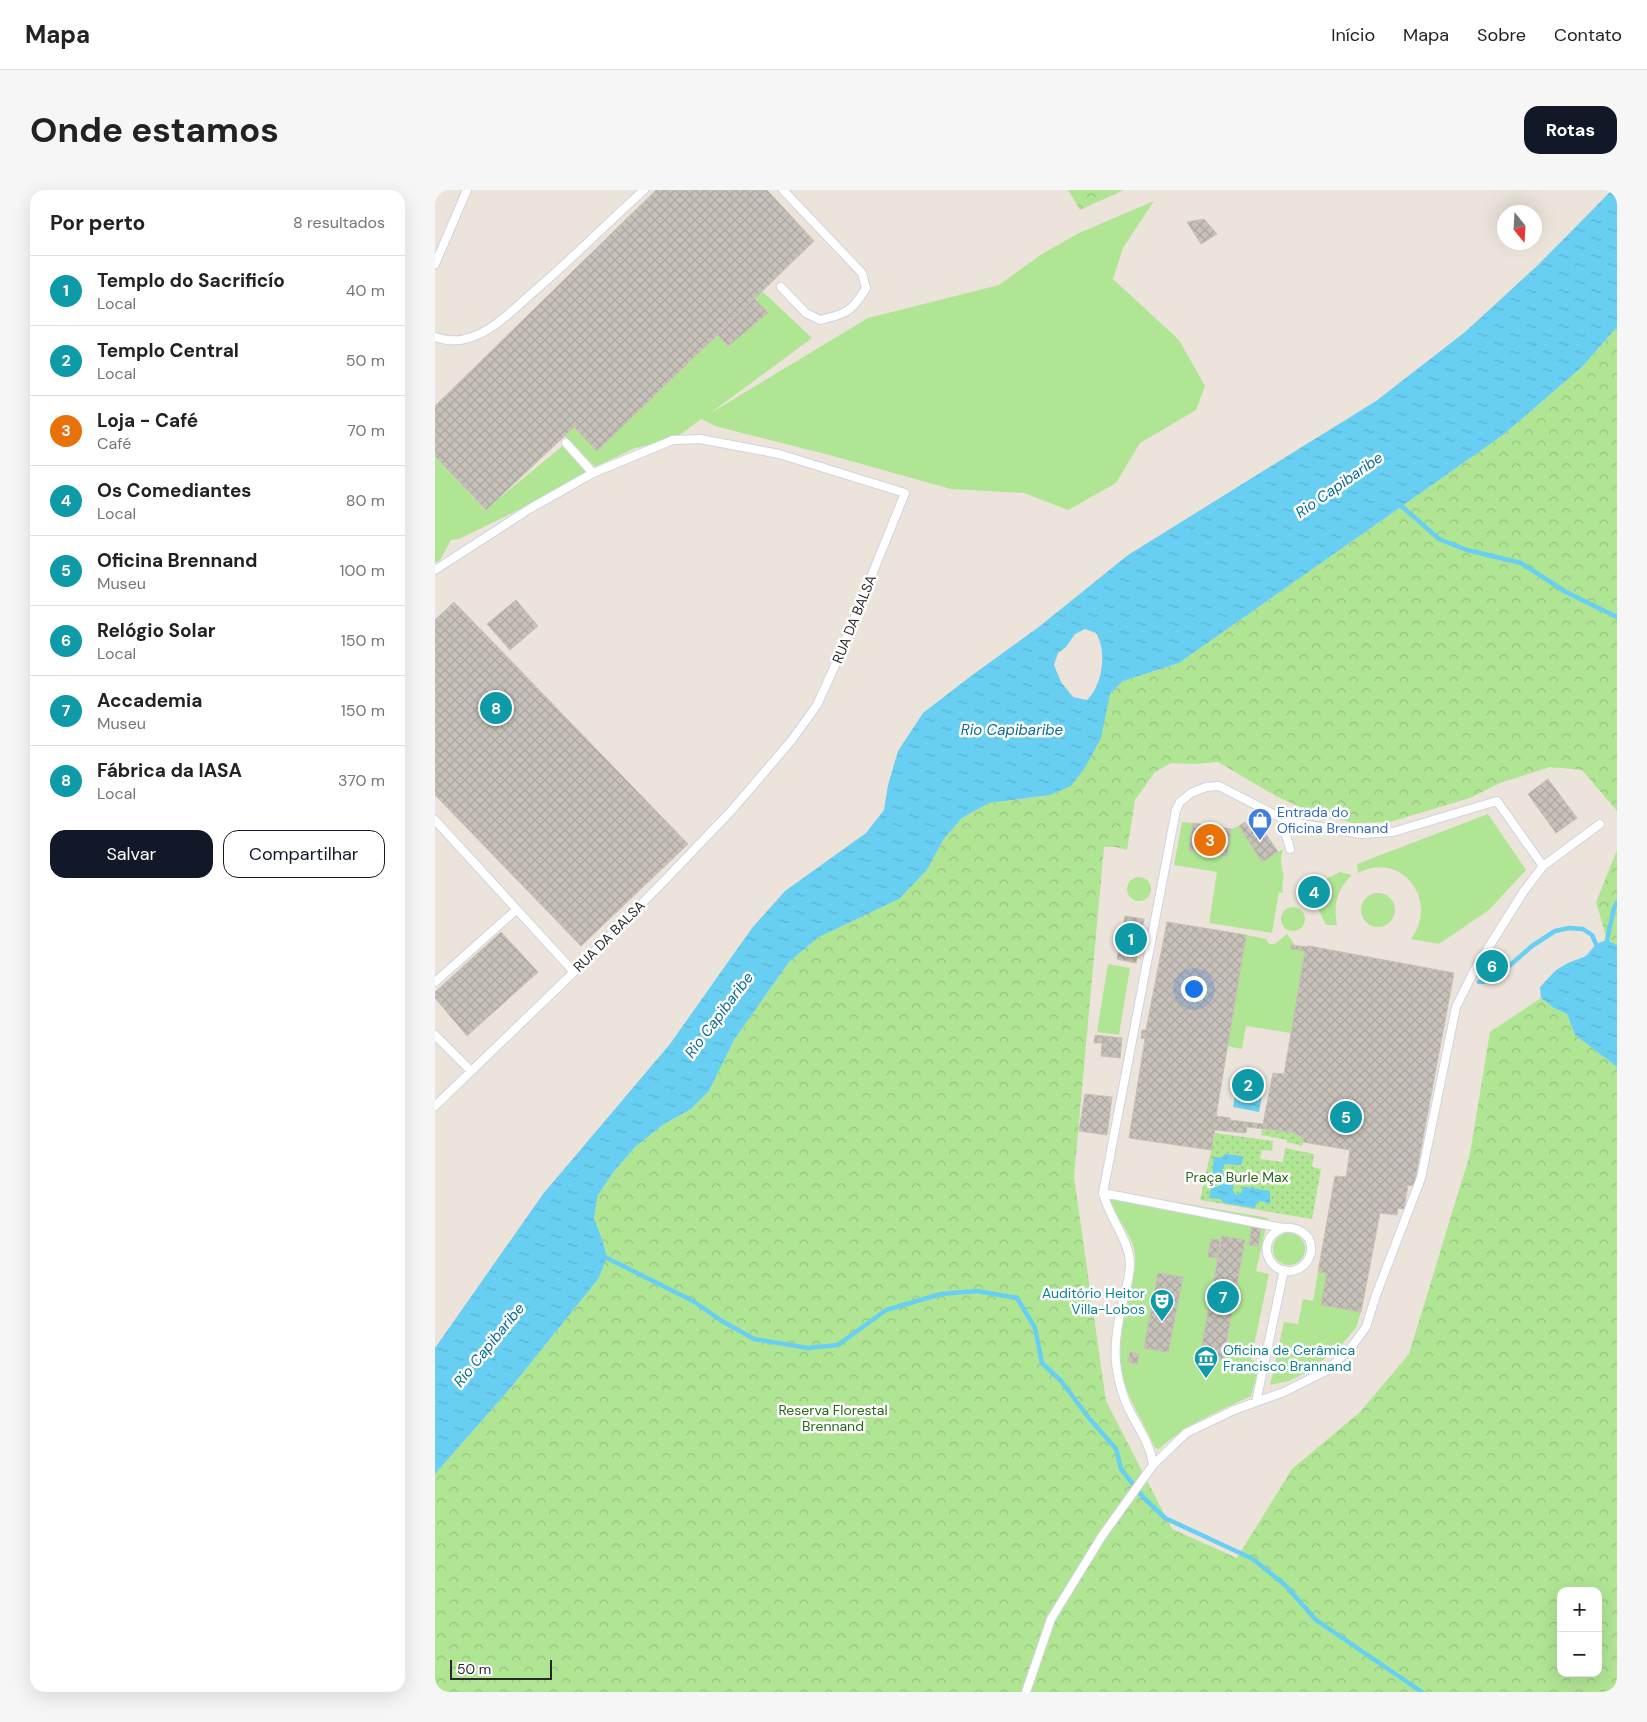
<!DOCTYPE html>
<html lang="pt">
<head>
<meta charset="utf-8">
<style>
	body { margin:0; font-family:"DM Sans",sans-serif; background:#f6f6f6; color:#222 }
	.controls { position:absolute; right:15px; bottom:15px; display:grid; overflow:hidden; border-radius:10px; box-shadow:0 5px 20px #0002 }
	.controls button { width:45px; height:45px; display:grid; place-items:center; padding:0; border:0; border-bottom:1px solid #e0e0e0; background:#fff; color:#222; font:25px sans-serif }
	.compass { position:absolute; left:1062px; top:15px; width:45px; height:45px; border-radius:50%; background:#fff; box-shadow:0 5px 20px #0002; rotate:162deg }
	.scale { position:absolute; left:15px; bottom:12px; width:102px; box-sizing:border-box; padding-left:5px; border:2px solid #292929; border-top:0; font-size:14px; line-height:18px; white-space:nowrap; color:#292929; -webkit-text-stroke:4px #fff; paint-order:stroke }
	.you { position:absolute; left:758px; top:798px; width:18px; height:18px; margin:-12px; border:4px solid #fff; border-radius:50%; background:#1a73e8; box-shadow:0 0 0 8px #1a73e833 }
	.badge { display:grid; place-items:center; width:32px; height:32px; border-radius:50%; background:#111827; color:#fff; font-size:16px; font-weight:700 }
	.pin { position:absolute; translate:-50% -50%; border:2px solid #fff; box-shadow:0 1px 5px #0006 }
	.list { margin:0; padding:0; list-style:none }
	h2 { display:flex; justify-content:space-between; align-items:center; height:65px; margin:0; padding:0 20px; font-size:21px }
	h2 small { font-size:16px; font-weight:400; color:#767676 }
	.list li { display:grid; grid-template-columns:32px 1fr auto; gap:15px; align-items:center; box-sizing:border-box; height:70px; padding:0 20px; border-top:1px solid #e0e0e0 }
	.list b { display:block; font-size:19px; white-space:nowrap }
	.list p { margin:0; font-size:16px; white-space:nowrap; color:#767676 }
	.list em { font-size:16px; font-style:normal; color:#767676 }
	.actions { display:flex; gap:10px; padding:15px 20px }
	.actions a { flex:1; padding:11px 0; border:1px solid #111827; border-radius:15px; text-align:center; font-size:18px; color:#111827 }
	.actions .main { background:#111827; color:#fff }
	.map { position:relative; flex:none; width:1182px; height:1502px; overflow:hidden; border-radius:15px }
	header { display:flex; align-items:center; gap:30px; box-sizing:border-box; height:70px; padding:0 25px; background:#fff; border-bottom:1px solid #e0e0e0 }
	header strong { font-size:24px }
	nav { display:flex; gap:28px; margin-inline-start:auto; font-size:18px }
	.intro { display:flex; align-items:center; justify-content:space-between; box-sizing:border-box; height:120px; padding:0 30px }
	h1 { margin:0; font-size:35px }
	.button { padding:12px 22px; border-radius:15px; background:#111827; color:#fff; font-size:18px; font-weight:700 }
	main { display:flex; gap:30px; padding:0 30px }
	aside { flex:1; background:#fff; border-radius:15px; box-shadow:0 5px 20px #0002 }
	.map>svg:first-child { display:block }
	.grass { fill:#b0e594 }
	.forest { fill:url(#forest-crowns); fill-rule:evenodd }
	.park { fill:url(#park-dots) }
	.water { fill:url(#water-ripples); fill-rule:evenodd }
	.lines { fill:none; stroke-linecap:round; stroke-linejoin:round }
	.stream { stroke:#68cff2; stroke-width:4.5 }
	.building { fill:url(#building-cross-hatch); stroke:#c7c0b4 }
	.lane-casing { stroke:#cfd3e2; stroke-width:10 }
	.lane { stroke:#fff; stroke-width:8 }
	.labels { text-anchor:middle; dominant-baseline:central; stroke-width:5; stroke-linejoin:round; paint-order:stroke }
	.street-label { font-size:14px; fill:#292929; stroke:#fff }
	.shop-label { font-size:14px; fill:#366cbe; stroke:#fff; text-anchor:start }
	.park-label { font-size:14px; fill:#296717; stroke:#fff }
	.culture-label { font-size:14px; fill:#0d838f; stroke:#fff; text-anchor:end }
	.water-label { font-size:15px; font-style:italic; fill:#096c9d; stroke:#fff }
</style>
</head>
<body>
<header>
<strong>Mapa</strong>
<nav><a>Início</a><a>Mapa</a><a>Sobre</a><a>Contato</a></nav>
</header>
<div class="intro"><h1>Onde estamos</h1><a class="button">Rotas</a></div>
<main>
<aside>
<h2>Por perto<small>8 resultados</small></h2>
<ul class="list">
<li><span class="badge" style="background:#0f9aa8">1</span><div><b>Templo do Sacrificío</b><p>Local</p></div><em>40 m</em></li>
<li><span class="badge" style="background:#0f9aa8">2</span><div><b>Templo Central</b><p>Local</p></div><em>50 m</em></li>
<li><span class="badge" style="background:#e8710a">3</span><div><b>Loja - Café</b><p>Café</p></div><em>70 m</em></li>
<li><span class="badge" style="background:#0f9aa8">4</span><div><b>Os Comediantes</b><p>Local</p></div><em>80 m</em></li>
<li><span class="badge" style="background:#0f9aa8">5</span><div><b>Oficina Brennand</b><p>Museu</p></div><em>100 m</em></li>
<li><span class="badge" style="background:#0f9aa8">6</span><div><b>Relógio Solar</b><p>Local</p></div><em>150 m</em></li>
<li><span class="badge" style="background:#0f9aa8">7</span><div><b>Accademia</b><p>Museu</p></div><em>150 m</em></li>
<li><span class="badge" style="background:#0f9aa8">8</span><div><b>Fábrica da IASA</b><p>Local</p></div><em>370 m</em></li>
</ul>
<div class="actions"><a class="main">Salvar</a><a>Compartilhar</a></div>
</aside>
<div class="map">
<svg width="1182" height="1502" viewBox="0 0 1182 1502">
	<defs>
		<pattern id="forest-crowns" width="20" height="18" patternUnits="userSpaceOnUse" patternTransform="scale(1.25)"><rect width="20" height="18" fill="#b0e594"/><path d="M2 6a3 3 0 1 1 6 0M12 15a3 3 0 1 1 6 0" fill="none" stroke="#97c480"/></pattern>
		<pattern id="park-dots" width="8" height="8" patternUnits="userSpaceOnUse" patternTransform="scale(1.25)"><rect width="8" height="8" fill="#b0e594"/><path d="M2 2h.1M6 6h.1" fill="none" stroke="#97c480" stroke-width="1.8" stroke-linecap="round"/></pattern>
		<pattern id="water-ripples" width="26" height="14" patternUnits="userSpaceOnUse" patternTransform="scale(1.25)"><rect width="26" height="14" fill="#68cff2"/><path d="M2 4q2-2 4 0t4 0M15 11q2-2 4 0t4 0" fill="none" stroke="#5ab2d0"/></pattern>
		<pattern id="building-cross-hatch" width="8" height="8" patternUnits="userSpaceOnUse" patternTransform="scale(1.25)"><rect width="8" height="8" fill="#c7c1ba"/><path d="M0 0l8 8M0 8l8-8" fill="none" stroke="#aba6a0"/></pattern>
	</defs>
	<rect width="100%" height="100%" fill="#ece4da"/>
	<path class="grass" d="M719,11L688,58L678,89L744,150L770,196L761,220L705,253L681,293L633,320L589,303L516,299L398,266L280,236L266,229L238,250L200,258L160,277L130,246L139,237L282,144L293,156L332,122L319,108L327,101L377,148L274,224L433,128L564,95L607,64L644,43Z
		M131,253L158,283L61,331L24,349L16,350L5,370L0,373V266L50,320Z
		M1053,624L1091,680L1054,720L1004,754L976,749C1005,710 966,660 923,683L922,674Z
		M747,632L758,633L754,660L792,666L796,639L804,636L827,672L848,659C845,669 846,672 848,683C849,690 846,694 848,703L844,702L837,743L774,733L782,682L739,675Z
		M905,682L917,685C902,699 898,715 902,735H891L879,711L889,690Z
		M692 699a12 12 0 1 1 24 0a12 12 0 1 1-24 0Z
		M926 720a17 17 0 1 1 34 0a17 17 0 1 1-34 0Z
		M846 729a12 12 0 1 1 24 0a12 12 0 1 1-24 0Z
		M852,744L860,755L871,757L856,843L811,836L807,859L792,856L811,745L831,749L834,754H840Z
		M673,774L695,778L684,845L662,842Z
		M673,1000L833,1028L821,1081L834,1084L816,1170L825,1172L816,1206C782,1222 751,1234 724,1259L720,1258C710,1234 689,1204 686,1178C684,1164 685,1146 687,1132C690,1110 702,1088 700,1065C699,1042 671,1018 673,1000Z
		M838 1059a16 16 0 1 1 32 0a16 16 0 1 1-32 0Z
		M883,1082L892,1083L886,1115L926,1122L921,1138L907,1154L876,1180L854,1191L835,1195L849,1132L863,1134L868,1109L878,1111Z"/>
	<path class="forest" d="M633,0H689L645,20Z
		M1182,137V621L1147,580L1115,577L1065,593L1035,608L955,632L919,633L880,624L841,606L783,572L761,574L736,573L720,582L700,610L692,660L680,657H669L639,987L671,1211L737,1339L802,1368L857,1279L925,1222L974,1164L1035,964L1055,842L1106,808L1119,818L1132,824L1140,845L1182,877V1502H0V1284L78,1195L164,1088L172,1067L167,1049L159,1028L163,1005L177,984L200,957L229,934L256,919L274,901L299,850L354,772L384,747L464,709L492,680L508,650L527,628L554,613L615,605L669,525L675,504L688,491L744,473L1068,245L1147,177ZM1126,1401H1163V1483H1126Z
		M1182,660V755L1172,750L1161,712Z"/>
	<path class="park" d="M827,939L857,942L869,948L867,956L852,952V950L826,945Z
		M780,943L838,951L837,961L827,960L825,969L848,972L850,958L879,964L877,977L886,979L877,1029L765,1010Z"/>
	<path class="water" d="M1177,0H1182V137L1147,177L1068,245L744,473L688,491L675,504L666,548L651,576L636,596L615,605L554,613L527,628L508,650L492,680L464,709L384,747L354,772L299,850L274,901L256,919L229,934L200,957L177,984L163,1005L159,1028L167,1049L172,1067L164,1088L78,1195L0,1284V1158L108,1004L235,854L317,738L350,701L431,643L449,620L453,595L463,561L488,523L536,486L605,436L693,365L941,211L1030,142L1103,75ZM650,439L661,443C672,461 668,495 652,510L638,507L626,492L619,475L623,463L631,457L640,444Z
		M1172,750L1182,755V877L1140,845L1132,824L1119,818L1106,808L1105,797L1121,780L1133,773L1151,766L1161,754Z
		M803,888H807L804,903L811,904V907L820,909L821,905L827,906L824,922L798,917Z
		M789,964L806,966L808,968L806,975L790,974L787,980L790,988L798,990V1001L801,1005L806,1003L808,998L811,997L835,1001V1014L826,1011L822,1012L820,1018L789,1013L785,1009L774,1008L776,997H782L785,995L784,991L777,987L779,967L788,968Z"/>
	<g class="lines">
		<path class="stream" d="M963,313L1004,349L1032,360L1086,373L1131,402L1182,427
			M1171,755L1179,718L1182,713
			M1044,792L1057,791L1097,756L1120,741L1134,738L1148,739L1157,745L1161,754
			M168,1066L258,1111L287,1131L319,1149L373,1158L403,1155L451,1120L506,1104L542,1101L582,1108L600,1138L607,1173L626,1191L654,1228L681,1259L686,1279L708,1307L730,1328L818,1369L850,1395L881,1430L987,1502"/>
	</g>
	<path class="building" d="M221,0H332L379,51L162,261L139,237L51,320L0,266V216Z
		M769,29L782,44L766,54L752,32Z
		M319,108L333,123L293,156L282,144Z
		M81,410L103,436L75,460L52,434Z
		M19,412L253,654L146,756L0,605V430Z
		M1113,589L1142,628L1121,643L1093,604Z
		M810,632L816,641L825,635L843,662L827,672L804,636Z
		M758,633L796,639L792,666L754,660Z
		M690,726L709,729L701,773L682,769Z
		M732,732L811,745L781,926L795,928V930L828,934L838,883L849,884L870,761L856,759V755L871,757L874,756L1019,783L979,996L973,995L969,1019L963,1018L962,1025L945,1023L926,1122L886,1115L892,1083L883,1082L900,986L911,987L915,960L868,952L869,948L857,942L812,937L811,943L780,940L776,960L694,948L710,849L706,848L707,840H711Z
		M66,742L103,782L32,846L0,808V802Z
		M660,845L687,848L685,868L666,866L667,853H659Z
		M650,904L677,907L672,945L644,941Z
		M817,1036L826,1037L823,1056L814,1055Z
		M787,1046L810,1050L788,1170L765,1166Z
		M776,1049L785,1050L782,1068L773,1067Z
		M723,1083L748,1087L733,1162L709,1158Z
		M695,1162L704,1164L702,1174L693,1172Z"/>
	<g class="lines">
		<defs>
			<path id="lane" d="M0,74L32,0
				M346,97L371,123L385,130C411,124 417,122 431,98L427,83L348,0
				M0,147C10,150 20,152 30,149C56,143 77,121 96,104C135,71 171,34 209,0
				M131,253L158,283
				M0,380L96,318L158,283L238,250L265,249L344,264L470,303L402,471L382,515L356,551L297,620L230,690L139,782L0,916
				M846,628L855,659
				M0,630L139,782
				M1108,676L1165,634
				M0,792L81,720
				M0,845L36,881
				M668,1003L848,1038C863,1036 878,1045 876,1062C875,1068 871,1074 865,1078C838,1093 815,1051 848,1038
				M821,1212L849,1080
				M591,1502L616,1429L667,1346L718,1275L751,1243L799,1220L849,1202L891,1181L915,1159L931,1137L941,1105L986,988L1021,817L1040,779L1089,701L1108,676L1062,611L958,642L927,644L867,634L846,628L784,596L771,597L756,603L745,612L741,620L668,1003C674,1028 694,1048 695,1074C695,1086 691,1100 688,1111C683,1131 679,1152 681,1172C682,1185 686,1200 691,1213C700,1234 715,1251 718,1275"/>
		</defs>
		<use href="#lane" class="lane-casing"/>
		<use href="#lane" class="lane"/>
	</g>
	<defs>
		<symbol id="shop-pin" viewBox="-11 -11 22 30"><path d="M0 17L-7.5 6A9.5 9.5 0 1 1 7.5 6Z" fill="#3f7fe0" stroke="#fff"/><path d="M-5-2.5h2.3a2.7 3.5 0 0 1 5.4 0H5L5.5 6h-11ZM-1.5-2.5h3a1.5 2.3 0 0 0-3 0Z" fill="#fff"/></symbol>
		<symbol id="theatre-pin" viewBox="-11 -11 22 30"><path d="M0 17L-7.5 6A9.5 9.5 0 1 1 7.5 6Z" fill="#0f9aa8" stroke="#fff"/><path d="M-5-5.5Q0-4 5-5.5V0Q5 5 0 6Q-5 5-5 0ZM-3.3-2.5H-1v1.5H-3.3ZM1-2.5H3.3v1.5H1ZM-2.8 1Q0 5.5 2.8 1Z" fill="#fff"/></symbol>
		<symbol id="museum-pin" viewBox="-11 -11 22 30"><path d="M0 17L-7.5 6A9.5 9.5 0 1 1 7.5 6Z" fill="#0f9aa8" stroke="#fff"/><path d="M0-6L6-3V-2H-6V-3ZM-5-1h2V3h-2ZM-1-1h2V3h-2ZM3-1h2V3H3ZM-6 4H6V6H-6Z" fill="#fff"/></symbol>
	</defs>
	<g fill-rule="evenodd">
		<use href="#shop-pin" x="811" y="616" width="28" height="38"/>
		<use href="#theatre-pin" x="713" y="1097" width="28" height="38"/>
		<use href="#museum-pin" x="757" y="1154" width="28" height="38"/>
	</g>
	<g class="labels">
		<g class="street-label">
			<text transform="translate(419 429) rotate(-68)">RUA DA BALSA</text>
			<text transform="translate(174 746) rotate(-45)">RUA DA BALSA</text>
		</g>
		<g class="shop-label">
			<text x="842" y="622">Entrada do<tspan x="842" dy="16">Oficina Brennand</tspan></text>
		</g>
		<g class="park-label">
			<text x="802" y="987">Praça Burle Max</text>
			<text x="398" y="1220">Reserva Florestal<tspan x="398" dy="16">Brennand</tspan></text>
		</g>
		<g class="culture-label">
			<text x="710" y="1103">Auditório Heitor<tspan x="710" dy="16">Villa-Lobos</tspan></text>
			<text x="788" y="1160" text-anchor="start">Oficina de Cerâmica<tspan x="788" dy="16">Francisco Brannand</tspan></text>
		</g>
		<g class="water-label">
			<text transform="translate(904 295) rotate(-35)">Rio Capibaribe</text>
			<text x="577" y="540">Rio Capibaribe</text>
			<text transform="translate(284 825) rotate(-53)">Rio Capibaribe</text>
			<text transform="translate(54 1155) rotate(-51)">Rio Capibaribe</text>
		</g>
	</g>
</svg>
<div class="controls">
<button>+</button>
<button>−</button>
</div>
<svg class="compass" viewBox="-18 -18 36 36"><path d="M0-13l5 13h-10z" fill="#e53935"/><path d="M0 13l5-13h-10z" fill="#767676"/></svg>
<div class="scale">50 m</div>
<div class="you"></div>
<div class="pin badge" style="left:696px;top:749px;background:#0f9aa8">1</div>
<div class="pin badge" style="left:813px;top:895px;background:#0f9aa8">2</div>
<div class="pin badge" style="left:775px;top:650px;background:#e8710a">3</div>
<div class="pin badge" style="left:879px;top:702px;background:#0f9aa8">4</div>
<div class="pin badge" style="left:911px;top:927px;background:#0f9aa8">5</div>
<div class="pin badge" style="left:1057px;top:776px;background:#0f9aa8">6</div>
<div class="pin badge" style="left:788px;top:1107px;background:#0f9aa8">7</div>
<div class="pin badge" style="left:61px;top:518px;background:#0f9aa8">8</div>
</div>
</main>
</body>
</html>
